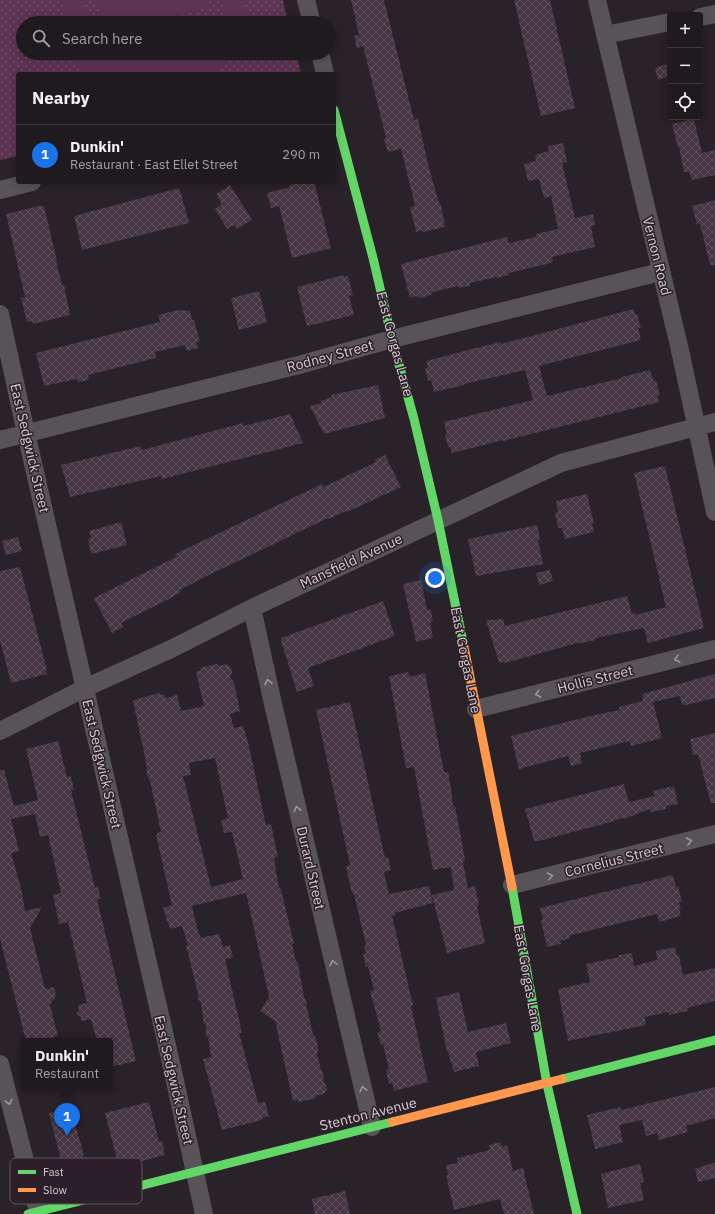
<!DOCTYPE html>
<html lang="en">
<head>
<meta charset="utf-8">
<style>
	body { margin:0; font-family:"IBM Plex Sans",sans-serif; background:#2c272b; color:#f1f3f6 }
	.controls { position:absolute; right:12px; top:12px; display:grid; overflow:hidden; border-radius:4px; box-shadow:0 2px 10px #0003 }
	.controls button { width:36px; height:36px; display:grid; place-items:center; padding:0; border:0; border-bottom:1px solid #3c383c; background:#1f1a1e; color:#f1f3f6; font:20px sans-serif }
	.you { position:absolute; left:435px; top:578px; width:14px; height:14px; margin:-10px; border:3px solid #fff; border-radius:50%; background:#1a73e8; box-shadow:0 0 0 6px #1a73e833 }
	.badge { display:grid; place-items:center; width:26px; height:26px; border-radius:50%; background:#1a73e8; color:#fff; font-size:13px; font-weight:700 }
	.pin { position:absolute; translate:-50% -33px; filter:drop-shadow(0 1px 2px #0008) }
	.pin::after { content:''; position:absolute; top:21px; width:14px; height:12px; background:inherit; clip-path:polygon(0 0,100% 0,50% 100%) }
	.popup { position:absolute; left:21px; top:1038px; width:92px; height:52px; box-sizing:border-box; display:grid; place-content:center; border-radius:4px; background:#1f1a1e; filter:drop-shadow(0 1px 3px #0005); font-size:13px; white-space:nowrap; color:#a1a1a4 }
	.popup b { font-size:15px; color:#f1f3f6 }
	.popup::after { content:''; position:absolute; left:50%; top:100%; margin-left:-8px; border:8px solid transparent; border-top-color:#1f1a1e }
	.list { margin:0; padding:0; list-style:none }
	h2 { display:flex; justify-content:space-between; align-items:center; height:52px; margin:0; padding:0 16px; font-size:17px }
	h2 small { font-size:13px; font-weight:400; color:#a1a1a4 }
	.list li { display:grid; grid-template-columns:26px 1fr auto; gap:12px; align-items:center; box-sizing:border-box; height:60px; padding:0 16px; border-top:1px solid #3c383c }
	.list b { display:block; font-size:15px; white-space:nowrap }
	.list p { margin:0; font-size:13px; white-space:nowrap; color:#a1a1a4 }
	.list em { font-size:13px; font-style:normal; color:#a1a1a4 }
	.icon { flex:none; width:22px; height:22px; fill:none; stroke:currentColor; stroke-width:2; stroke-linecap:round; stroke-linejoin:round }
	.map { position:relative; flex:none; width:715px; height:1214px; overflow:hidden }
	.search { position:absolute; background:#1f1a1e; box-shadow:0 2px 10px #0003; left:16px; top:16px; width:320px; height:44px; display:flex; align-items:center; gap:10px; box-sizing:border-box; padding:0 14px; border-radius:22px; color:#a1a1a4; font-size:15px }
	.panel { position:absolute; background:#1f1a1e; box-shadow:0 2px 10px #0003; left:16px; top:72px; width:320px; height:112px; border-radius:4px }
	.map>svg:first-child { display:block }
	.green { fill:url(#green-dots) }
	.pitch { fill:#5d3453 }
	.building { fill:url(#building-cross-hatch); fill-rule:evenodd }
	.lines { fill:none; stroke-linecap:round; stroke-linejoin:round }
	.street { stroke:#585357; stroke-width:18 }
	.fast { stroke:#63d668; stroke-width:9 }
	.slow { stroke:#ff974d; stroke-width:9 }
	.oneway { stroke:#9e979c }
	.labels { text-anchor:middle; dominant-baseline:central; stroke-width:3; stroke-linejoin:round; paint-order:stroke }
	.street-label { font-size:14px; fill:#d7ced4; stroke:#2c1f29 }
	.key { fill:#2c1f29; stroke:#5f545c; stroke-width:1 }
	.key-label { font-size:11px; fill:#d7ced4 }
</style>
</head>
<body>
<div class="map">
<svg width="715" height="1214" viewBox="0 0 715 1214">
	<defs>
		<pattern id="green-dots" width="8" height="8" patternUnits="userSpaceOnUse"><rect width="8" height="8" fill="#5d3453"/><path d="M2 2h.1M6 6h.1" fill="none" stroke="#74506b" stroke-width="1.8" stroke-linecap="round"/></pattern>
		<pattern id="building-cross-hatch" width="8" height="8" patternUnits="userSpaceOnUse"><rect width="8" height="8" fill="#463542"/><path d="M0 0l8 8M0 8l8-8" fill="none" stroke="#60515c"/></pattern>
	</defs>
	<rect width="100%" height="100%" fill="#292228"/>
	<path class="green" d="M0,0H283L288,23H23V53H296L301,74H18V156L0,160Z"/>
	<path class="pitch" d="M62,0H84L89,23H67Z
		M97,0H208L210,7L146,23H103Z
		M222,0H244L247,15L246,23H200L226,17Z
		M75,53H234L225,65L216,74H81Z"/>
	<path class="building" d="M351,0H384L414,120L418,119L428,164L438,200L441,205L445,227L423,232L422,230L416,232L410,207L415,206L401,149L388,152L384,139L386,138L363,46L357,48L354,36L359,35Z
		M514,0H550L575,108L541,116Z
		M670,63V76L658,80L655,68Z
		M694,119L702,153L715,150V175L692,180L689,172H684L679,147L678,148L672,124Z
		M563,143L567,162L562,163L575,218L593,214L595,225L591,226L595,247L552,257L553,261L551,263L509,273V275L497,278V277L470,283V286L458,288V286L433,292L431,295L419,298L416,296L410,298L401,264L507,237L509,243L536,237V234L558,229L551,196L544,198L539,179L528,181L524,164L536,161L535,155L549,151L548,146Z
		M294,182H314L331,248L292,258L279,206L271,208L267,193L290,187V185L294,184Z
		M230,185L252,220L237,229L234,225L227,229L215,209L222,204L216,194Z
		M179,188V190H180L189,223L82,250L74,216Z
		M715,200V265H710L700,224L697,225L692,206Z
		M39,206H44L57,261H56L62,285H64L70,315L33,324L32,321L27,322L21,298L25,297L6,214Z
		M344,275V277L348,276L353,295L349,296L354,315L307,326L297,287Z
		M259,291L267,322L239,330L231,298Z
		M633,309L635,315L637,314L641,327L638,328L641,340L539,366L547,396L622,378V377L650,370L654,382L656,381L660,395L657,396L659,402L503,441V440L452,453L450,447H448L445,435L447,434L444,422L533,400L525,370L464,384V385L434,392L431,380L428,381L425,368L428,367L426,361L472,349L501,342V344Z
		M178,310L190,311L192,320H194L200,341L197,342L198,348L187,351L185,345L155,352L156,358L88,375L89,380L78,382L77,379L44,386L36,353L160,322L158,315Z
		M378,385L385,418L324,434L310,406L322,403L321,401L332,397L331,395Z
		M290,414L303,443L162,479L161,476L70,497L61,465L141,446L142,450L243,423V426Z
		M385,455L401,487L347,512L346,511L329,519L328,518L211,574L180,590L181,592L171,598L121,623L123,627L112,633L94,598L176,557L175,554L322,484L323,487L353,473L376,462L374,460Z
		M665,466L704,628L648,643L644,628L596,638L595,640L582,643H577L505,663L502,662L499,663L486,620L503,619L505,626L627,596L632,614L635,613V615L666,607L634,473Z
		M587,494L594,524H592L594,532L565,539L562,528H558L555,513L558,512L556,501Z
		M121,522L127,545L91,554L88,539L91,538L89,531Z
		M537,525L540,539L538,540L543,564L476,576L468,539Z
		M18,537L22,551L6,555L2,541Z
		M20,567L47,670H45L47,674L11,683L0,640V571Z
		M550,570L553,581L539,585L536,573Z
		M421,580L427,609L431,610L433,622L430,623L433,638L416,642L403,584Z
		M383,601L395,636L308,668L314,686L297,692L281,641H282L281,638Z
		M217,664L218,666L227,664L231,668L232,673L230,678L234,682L240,711L230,714L234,728L243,726L248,742L266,825L271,824L278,857L274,858L279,888L281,889L285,906L294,943L292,945L296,961L298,963L304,997L307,1003L306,1005L309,1017L313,1034L315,1036L317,1042L318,1051L317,1053L321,1070L323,1072L324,1083L326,1085L327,1089L324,1094L316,1096V1098L299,1102L298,1100L293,1101L275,1021L260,1011L269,997L246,893L192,906L199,935H200L201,938L219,934L223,947L230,945L233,958L225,959L242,1033H239L258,1103L265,1102L269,1116L262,1118V1120L222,1130L203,1059L211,1057L208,1037L206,1036V1025L204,1024L201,1002L198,999V993L195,983V981L186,946L188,945L182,926L170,929L163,908L172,905L156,835H157V833L161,832L150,781L147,775L146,762L133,701L134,700L159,693L160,695L164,694L166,698L177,695L181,711L204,706L196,672L201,670L200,668ZM215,758L228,818L221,820L224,833L232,832L243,879L211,887L183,776L191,775L189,763Z
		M408,672L410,677L425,673L444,772H448L451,788L453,807L455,806L465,859L463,863L468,888L475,886L479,905L477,906L485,943L447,953L432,895L454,890L451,867L433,870L414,767L406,768L389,676Z
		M715,674V698L686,705H682L680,696L653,702L662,738L631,746L630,741L580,753L582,763L571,766L568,756L519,769L511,736L590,716L620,710L619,707L643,701L642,694Z
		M350,702L385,858L388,857L391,870L384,872L389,894L429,886L433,903L394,913L395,915L392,916L413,1005L411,1006L428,1082L394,1091L392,1083L389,1084L386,1070L389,1069L383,1044L381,1045L377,1032L381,1031L370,991L374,990L368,966L366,967L363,954L366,953L364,946L366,945L354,894L352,893L346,867L350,865L316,710Z
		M715,733V803L711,804L698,754L693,755L690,739Z
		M58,741L67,777L71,776L74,790H71L95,888L98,887L101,899H97L136,1061L110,1067V1041H97L91,1019L81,1021V1017L76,1014L79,1010L78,1005L87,1003L68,922L59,924L53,895L61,893L48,835L40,837L35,814L11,819L19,851L11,853L21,888L25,911L42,907L30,928L45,989L54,987L56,996L50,1005L58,1036L41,1041H26L0,939V770H4L14,806L38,800L26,749Z
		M624,784L629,802L655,796L653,791L674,786L678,804L666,806V809L651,812L650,809L624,819L622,818L611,822L539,841H534L525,809Z
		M673,875L676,887L678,886L682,902L679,903L681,908L679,909L681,916L659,922L657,914L572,935L569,936L570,938L560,941L561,944L547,947L541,921L543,920L540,908Z
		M675,947L677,956L679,955L683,975L715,968V1001L687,1008L688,1011L669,1015V1012L645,1017L646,1025L568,1041L558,989L590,982L586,964L619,957V955L632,953L634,966L657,960L656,951Z
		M459,992L468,1032L506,1023L511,1043L476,1052L479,1066L454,1072L448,1052H447L436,998Z
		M715,1087V1118L686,1126L688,1132L659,1140L657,1133L646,1136L642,1120L619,1125L623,1142L595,1149L587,1115L620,1107L621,1110Z
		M149,1102L159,1142L162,1141L165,1155L119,1167L105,1113Z
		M70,1107L84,1155L82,1156L83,1158L62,1164L49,1113Z
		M501,1142L502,1147L507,1145L513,1171L523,1168L534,1214H504L500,1199L454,1210L446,1176L448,1175L446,1165L458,1163L457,1158L486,1151L490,1149L489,1145Z
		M715,1162V1178L698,1182L695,1169Z
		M640,1164L644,1182L640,1183L644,1200L608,1208L601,1174Z
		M345,1191L350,1214H315L312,1199Z"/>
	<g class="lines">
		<path class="street" d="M306,0L312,23
			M597,0L679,346L715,512
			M700,17L715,14
			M605,35L670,22
			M320,53L325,74
			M0,190L32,182
			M0,314L26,433L172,1067L204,1214
			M0,440L299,365L392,339L660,272
			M252,608L273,704L372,1127
			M476,709L715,649
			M0,731L85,688L171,649L252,608L561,463L715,422
			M512,885L715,834
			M0,1064L38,1211"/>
		<path class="fast" d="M334,110L373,258L392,339L414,419L438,520L463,642
			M512,887L547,1084L577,1214
			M562,1079L715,1040
			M28,1214L392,1122"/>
		<path class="slow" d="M463,642L512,887
			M392,1122L562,1079"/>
	</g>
	<defs><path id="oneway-chevron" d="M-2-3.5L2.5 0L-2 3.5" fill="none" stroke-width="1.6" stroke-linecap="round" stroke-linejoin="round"/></defs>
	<g class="oneway">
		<use href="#oneway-chevron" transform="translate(677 659) rotate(166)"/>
		<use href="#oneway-chevron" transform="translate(268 682) rotate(-102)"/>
		<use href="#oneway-chevron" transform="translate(538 694) rotate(166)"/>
		<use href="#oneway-chevron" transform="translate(297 809) rotate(-103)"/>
		<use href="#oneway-chevron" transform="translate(689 841) rotate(-14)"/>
		<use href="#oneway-chevron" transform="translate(550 876) rotate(-14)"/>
		<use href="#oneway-chevron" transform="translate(333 963) rotate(-103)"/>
		<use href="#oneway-chevron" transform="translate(363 1089) rotate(-103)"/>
		<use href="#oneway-chevron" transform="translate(9 1102) rotate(77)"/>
	</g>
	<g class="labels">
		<g class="street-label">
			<text transform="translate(657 256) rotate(76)">Vernon Road</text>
			<text transform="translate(395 344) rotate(75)">East Gorgas Lane</text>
			<text transform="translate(330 356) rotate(-15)">Rodney Street</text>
			<text transform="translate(30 448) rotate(77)">East Sedgwick Street</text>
			<text transform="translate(351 561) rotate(-25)">Mansfield Avenue</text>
			<text transform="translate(466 660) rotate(79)">East Gorgas Lane</text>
			<text transform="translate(595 679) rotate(-14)">Hollis Street</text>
			<text transform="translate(102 764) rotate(77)">East Sedgwick Street</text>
			<text transform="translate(614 860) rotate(-14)">Cornelius Street</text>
			<text transform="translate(311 868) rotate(77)">Durard Street</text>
			<text transform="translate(528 978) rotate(80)">East Gorgas Lane</text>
			<text transform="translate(174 1080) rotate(77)">East Sedgwick Street</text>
			<text transform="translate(368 1114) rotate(-14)">Stenton Avenue</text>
		</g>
	</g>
	<rect x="10" y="1158" width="132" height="46" rx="6" class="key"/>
	<rect x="18" y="1170" width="18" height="4" fill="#63d668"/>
	<rect x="18" y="1188" width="18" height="4" fill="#ff974d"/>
	<g class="key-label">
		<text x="43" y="1176">Fast</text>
		<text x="43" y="1194">Slow</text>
	</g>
</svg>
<div class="controls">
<button>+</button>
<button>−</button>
<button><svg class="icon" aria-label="locate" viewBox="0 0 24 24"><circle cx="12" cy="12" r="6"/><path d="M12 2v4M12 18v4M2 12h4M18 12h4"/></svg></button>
</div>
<div class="you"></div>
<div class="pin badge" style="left:67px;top:1136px">1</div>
<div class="popup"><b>Dunkin'</b>Restaurant</div>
<div class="search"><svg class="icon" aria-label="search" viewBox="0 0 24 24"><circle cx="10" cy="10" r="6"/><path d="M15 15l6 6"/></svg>Search here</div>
<section class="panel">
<h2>Nearby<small></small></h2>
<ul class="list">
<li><span class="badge">1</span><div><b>Dunkin'</b><p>Restaurant · East Ellet Street</p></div><em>290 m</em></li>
</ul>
</section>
</div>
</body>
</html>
